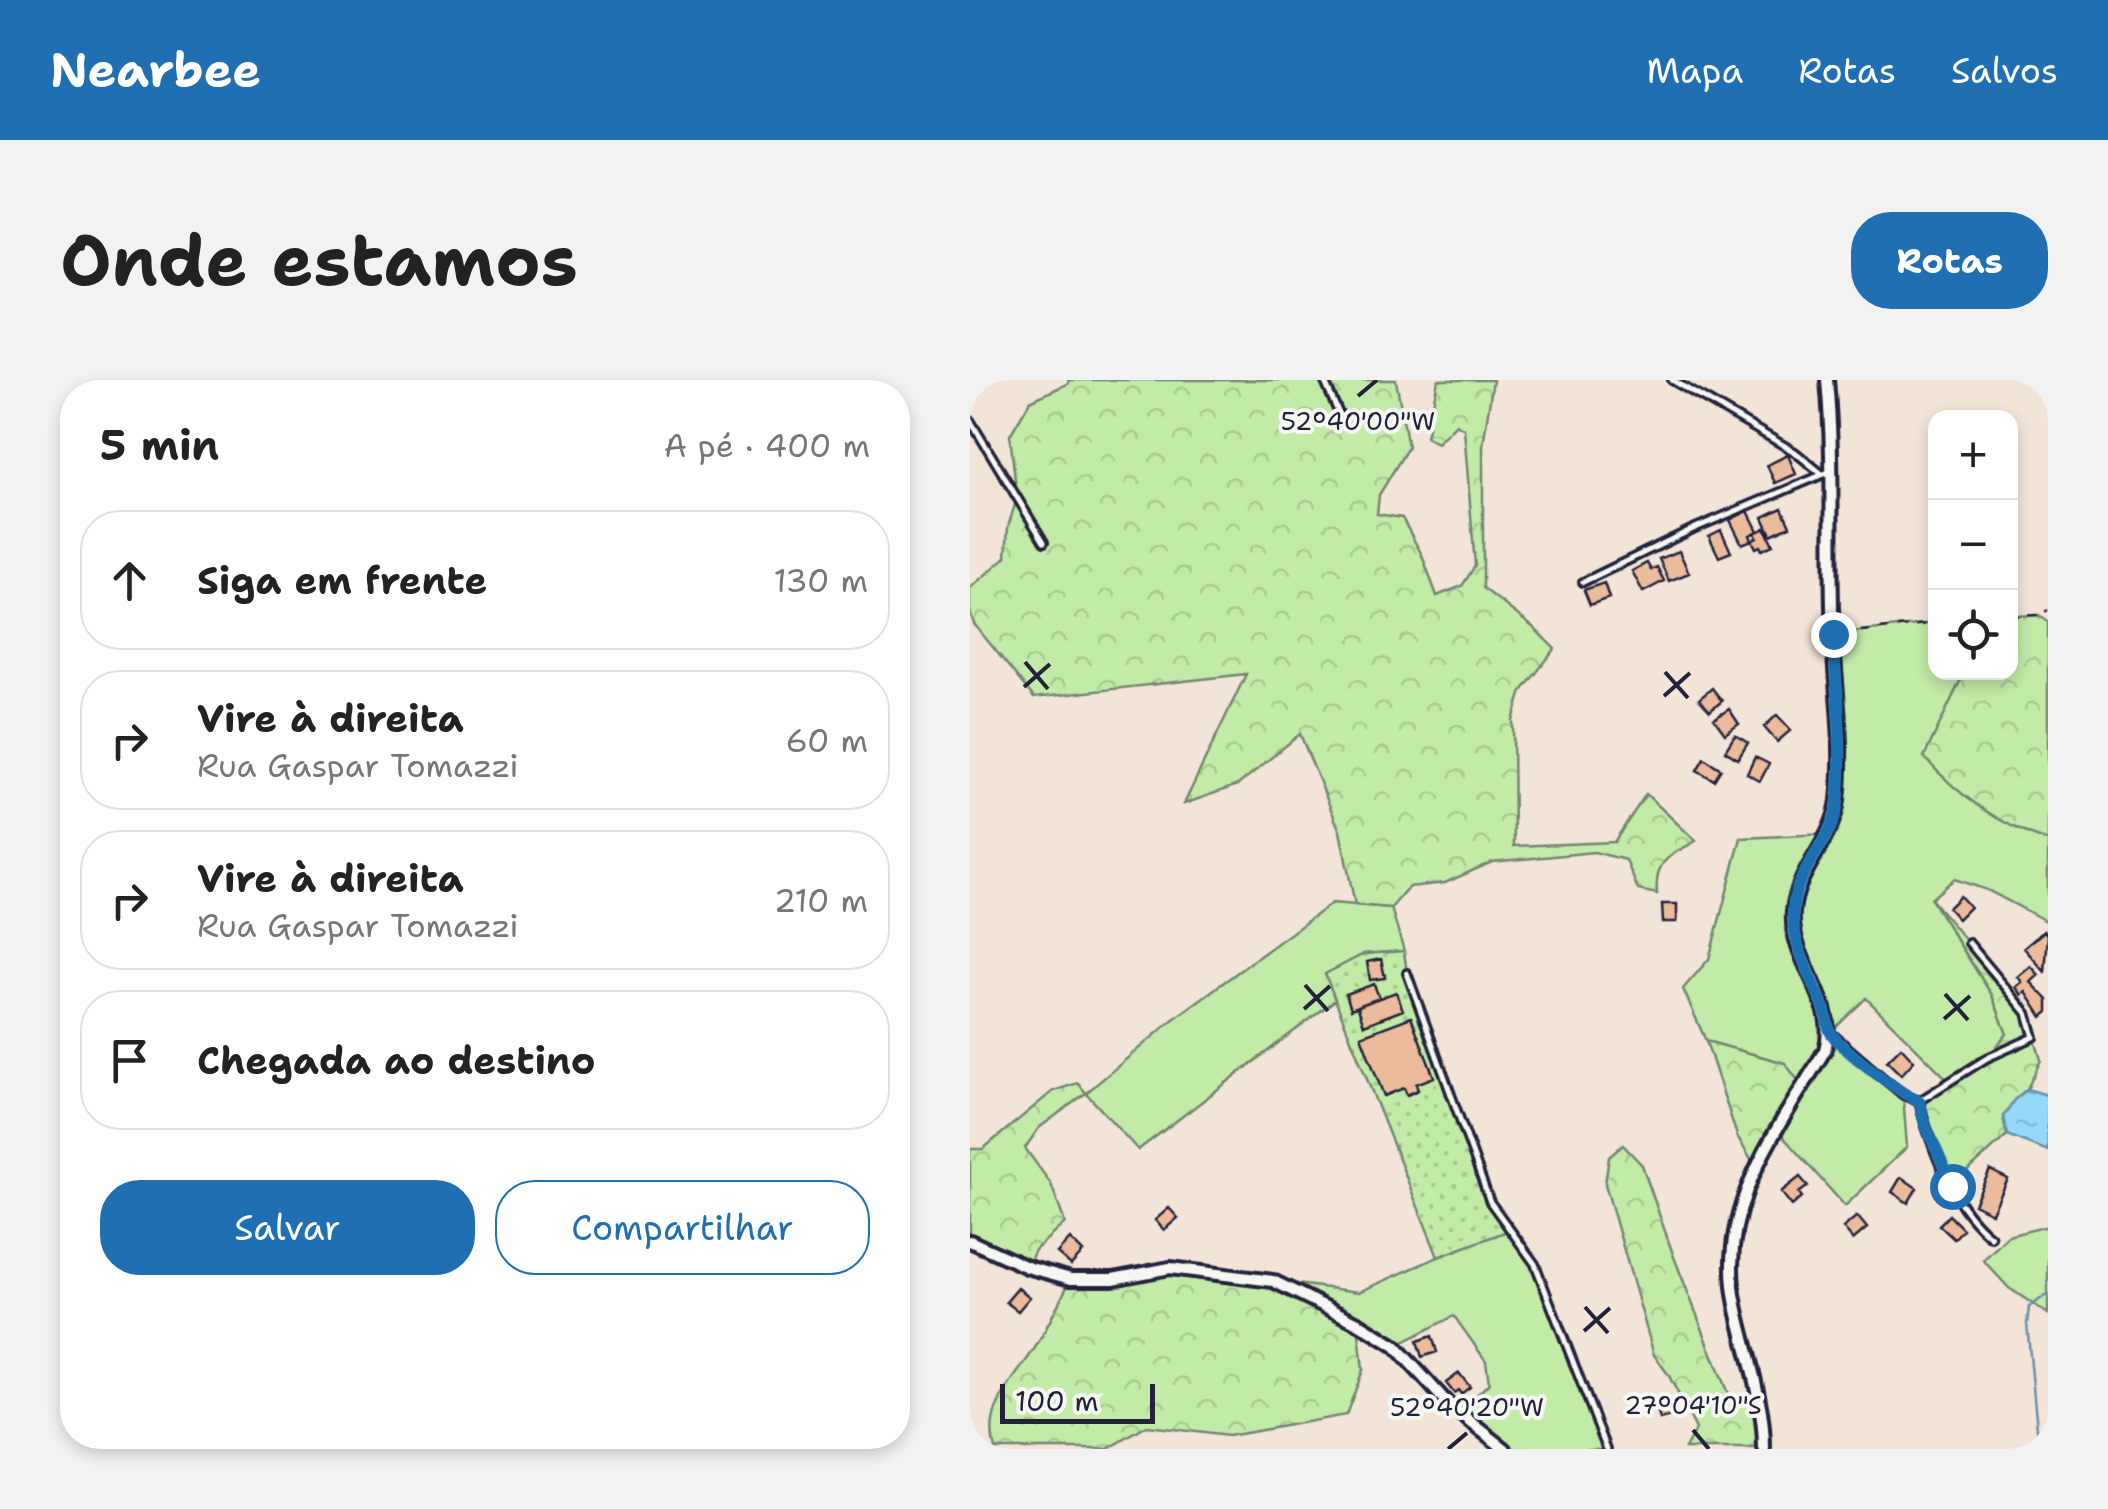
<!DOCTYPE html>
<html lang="pt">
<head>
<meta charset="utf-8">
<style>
	body { margin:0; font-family:"Shantell Sans",sans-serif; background:#f2f2f2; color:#222 }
	.controls { position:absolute; right:30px; top:30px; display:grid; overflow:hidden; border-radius:20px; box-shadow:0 5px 15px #0003 }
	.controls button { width:90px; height:90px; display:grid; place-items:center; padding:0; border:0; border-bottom:2px solid #e0e0e0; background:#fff; color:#222; font:50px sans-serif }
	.scale { position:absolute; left:30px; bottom:25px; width:155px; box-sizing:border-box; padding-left:10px; border:5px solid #22223b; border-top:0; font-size:28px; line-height:35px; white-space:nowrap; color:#22223b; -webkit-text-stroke:8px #f6f6f2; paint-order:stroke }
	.stop { position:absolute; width:30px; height:30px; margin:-22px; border:8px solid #1f6fb2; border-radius:50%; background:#fff }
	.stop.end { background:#1f6fb2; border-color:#fff; box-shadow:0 2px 10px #0008 }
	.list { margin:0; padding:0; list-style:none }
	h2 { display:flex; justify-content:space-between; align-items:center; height:130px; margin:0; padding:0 40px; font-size:42px }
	h2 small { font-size:32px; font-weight:400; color:#767676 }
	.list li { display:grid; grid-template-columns:65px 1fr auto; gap:30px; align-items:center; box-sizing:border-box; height:140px; margin:0 20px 20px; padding:0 20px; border:2px solid #e0e0e0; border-radius:40px }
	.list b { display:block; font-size:38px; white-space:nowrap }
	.list p { margin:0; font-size:32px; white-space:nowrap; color:#767676 }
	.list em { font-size:32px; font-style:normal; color:#767676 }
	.actions { display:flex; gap:20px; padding:30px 40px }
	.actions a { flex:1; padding:22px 0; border:2px solid #1f6fb2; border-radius:40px; text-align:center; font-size:35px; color:#1f6fb2 }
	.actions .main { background:#1f6fb2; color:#fff }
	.icon { flex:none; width:55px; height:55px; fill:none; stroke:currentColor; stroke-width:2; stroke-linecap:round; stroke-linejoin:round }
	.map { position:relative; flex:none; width:1078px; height:1069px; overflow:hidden; border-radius:40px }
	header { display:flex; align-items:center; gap:60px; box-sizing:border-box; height:140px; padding:0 50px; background:#1f6fb2; color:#fff }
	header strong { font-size:48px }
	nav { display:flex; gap:55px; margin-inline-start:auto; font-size:35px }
	.intro { display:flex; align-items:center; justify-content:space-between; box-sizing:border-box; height:240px; padding:0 60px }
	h1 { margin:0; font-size:70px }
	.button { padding:25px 45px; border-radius:40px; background:#1f6fb2; color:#fff; font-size:35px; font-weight:700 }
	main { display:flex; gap:60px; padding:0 60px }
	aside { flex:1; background:#fff; border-radius:40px; box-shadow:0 5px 15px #0003 }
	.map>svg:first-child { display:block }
	.grass { fill:#c2eba7; stroke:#728671; stroke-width:2.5 }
	.forest { fill:url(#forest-crowns); stroke:#728671; stroke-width:2.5 }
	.park { fill:url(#park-dots); stroke:#728671; stroke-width:2.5 }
	.water { fill:url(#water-ripples); stroke:#678fac; stroke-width:2.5 }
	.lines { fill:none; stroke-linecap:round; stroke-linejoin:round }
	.stream { stroke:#678fac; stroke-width:2.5 }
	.building { fill:#ebbb9b; stroke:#22223b; stroke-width:2.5 }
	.lane-casing { stroke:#22223b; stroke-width:12 }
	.street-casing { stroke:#22223b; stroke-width:18 }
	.path { stroke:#22223b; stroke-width:2.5; stroke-dasharray:10 8; stroke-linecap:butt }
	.lane { stroke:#f6f6f2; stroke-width:5 }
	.street { stroke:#f6f6f2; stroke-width:10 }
	.route { stroke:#1f6fb2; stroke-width:12 }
	.ticks { fill:none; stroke:#22223b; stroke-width:4 }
	.ticks-label { font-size:25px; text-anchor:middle; fill:#22223b; stroke:#f6f6f2; stroke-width:8; stroke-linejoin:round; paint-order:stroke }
</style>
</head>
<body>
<header>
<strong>Nearbee</strong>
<nav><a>Mapa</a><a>Rotas</a><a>Salvos</a></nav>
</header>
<div class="intro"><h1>Onde estamos</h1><a class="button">Rotas</a></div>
<main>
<aside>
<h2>5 min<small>A pé · 400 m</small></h2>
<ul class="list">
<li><svg class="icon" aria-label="ahead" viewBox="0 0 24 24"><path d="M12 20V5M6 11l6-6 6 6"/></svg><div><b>Siga em frente</b></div><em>130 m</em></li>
<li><svg class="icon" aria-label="right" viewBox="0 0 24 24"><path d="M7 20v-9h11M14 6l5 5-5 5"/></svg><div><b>Vire à direita</b><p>Rua Gaspar Tomazzi</p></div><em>60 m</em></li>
<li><svg class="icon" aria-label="right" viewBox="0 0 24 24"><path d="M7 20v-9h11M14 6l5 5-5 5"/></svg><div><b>Vire à direita</b><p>Rua Gaspar Tomazzi</p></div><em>210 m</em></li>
<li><svg class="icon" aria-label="arrive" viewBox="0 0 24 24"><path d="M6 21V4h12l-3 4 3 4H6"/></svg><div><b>Chegada ao destino</b></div></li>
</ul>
<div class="actions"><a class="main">Salvar</a><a>Compartilhar</a></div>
</aside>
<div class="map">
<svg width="1078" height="1069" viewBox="0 0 1078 1069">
	<defs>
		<pattern id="forest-crowns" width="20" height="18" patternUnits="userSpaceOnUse" patternTransform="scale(2.5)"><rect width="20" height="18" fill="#c2eba7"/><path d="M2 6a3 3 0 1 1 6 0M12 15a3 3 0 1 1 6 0" fill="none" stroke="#a6c991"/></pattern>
		<pattern id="park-dots" width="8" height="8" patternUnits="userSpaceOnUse" patternTransform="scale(2.5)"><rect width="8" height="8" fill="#c2eba7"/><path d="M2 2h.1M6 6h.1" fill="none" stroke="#a6c991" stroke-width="1.8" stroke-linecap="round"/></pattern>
		<pattern id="water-ripples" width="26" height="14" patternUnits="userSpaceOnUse" patternTransform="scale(2.5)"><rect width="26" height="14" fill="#95d8f7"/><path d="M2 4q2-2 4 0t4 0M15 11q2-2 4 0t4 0" fill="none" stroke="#80b9d5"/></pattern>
	</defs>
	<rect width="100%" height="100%" fill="#f3e4d8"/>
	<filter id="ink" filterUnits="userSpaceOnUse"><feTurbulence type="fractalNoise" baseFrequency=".01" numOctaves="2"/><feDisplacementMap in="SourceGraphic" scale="20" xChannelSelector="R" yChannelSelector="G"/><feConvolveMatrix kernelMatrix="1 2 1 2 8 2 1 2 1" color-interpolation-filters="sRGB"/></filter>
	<g filter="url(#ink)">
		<path class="grass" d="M965,243L966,292L994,293L955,377C988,416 1030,445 1078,461V542L1017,510L984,499L961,519L1022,615L1037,654L1017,678L980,702L896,618L861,652L933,715L937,767L875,826L808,751L815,683L736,661L713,609L739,579L771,458L857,454L868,423L863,254Z
			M362,523L421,528L434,571L394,574L356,594L365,620L168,770L116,713L205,638Z
			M1078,846V934L1039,908L1013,880L1038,856Z
			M540,850L565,884L637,1069H535L489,1033L519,1003L516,981L484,936L425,966L303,901L389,912L468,877Z"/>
		<path class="forest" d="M98,0H426L438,67L409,115L407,134L432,138L452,175L467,216L492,206L505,186L494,49L486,44L467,63L456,57L468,0H523L513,65V208L564,248L585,269L552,311L543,341L544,466L644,462L676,414L726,461C700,476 684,480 687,514L668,510L656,480L624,472L522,482L475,503L439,507L421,528L385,525L370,451L330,354L268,405L214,424L276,294L64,318L4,244L0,232V208L36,177L38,147L47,118L40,55L60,21L99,3Z
			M1069,235L1078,242V461C1029,445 988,415 954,377L994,293L1040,292L1041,236Z
			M961,519L1057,633L1071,680L1057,709L1044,720L1033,737L1037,755L982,806L955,743L949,721L1017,678L1037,654L1022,615Z
			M736,661L815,683L833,707L786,787L767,756Z
			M108,703L116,713L69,748L55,768L81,804L95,843L65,870L57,887L0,861V769H13L83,711Z
			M653,765L672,785L704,877L762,1024L790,1020L794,1069H715L726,1049L698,994L684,975L635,804L639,777Z
			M200,888L303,901L388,943L393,990L376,1035L258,1056L177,1046L138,1069H25C12,1026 48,997 68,963C80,942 90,920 101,899Z"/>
		<path class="park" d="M434,571L437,593L520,822L540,850L468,877L355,594L394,574Z"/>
		<path class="water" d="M1057,709L1077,715L1078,771L1037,755L1033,737L1044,720Z"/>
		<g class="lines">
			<path class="stream" d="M1069,1069L1057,944L1059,927L1078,914"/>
		</g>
		<path class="building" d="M818,75L826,94L805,103L797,85Z
			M812,128L820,146L801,155L793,137Z
			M778,131L788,151L780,155L782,160L772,164L760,140Z
			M795,148L803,165L792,170L790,166L786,168L782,160L787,157L785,153Z
			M751,150L761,172L749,177L739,156Z
			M709,171L719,193L699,201L689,179Z
			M677,183L681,190L687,187L694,201L673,212L662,191Z
			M634,203L639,218L620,225L614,210Z
			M742,308L752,321L740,331L729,319Z
			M759,329L769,344L755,354L744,339Z
			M807,335L821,350L807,362L794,347Z
			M765,355L778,363L768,379L755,371Z
			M785,377L799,384L790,401L777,394Z
			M734,378L751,389L744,400L727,390Z
			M990,516L1000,527L988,539L978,528Z
			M692,524H707V542H693Z
			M1074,551L1078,555L1075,592L1054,568Z
			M411,579L415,598L400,600L397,582Z
			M1061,586L1069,595L1061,602L1078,620V632L1072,637L1056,612L1052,615L1046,607L1052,602L1048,597Z
			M404,604L409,618L381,629L376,614Z
			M426,612L433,630L394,645L388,628L390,625Z
			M441,637L464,697L446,704L448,710L437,715L434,708L414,716L391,656Z
			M931,667L944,681L931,695L917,681Z
			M1020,790L1038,799L1022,833L1004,824Z
			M830,797L838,806L829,813L832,817L822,826L811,812Z
			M931,797L947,808L938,823L922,812Z
			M199,828L208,838L194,850L185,840Z
			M979,835L993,849L984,859L969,845Z
			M887,836L897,848L883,860L873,848Z
			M100,859L113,872L101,885L87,873Z
			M48,908L60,917L48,931L36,922Z
			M462,956L467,972L452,977L447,961Z
			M489,993L500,1007L491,1014L488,1010L484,1013L476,1003Z
			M698,1018L704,1036L690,1040L685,1022Z"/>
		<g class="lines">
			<defs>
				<path id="lane" d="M354,0L373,43
					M702,0L825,72L852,94
					M0,40L74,162
					M613,202L723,149L861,91
					M437,593L520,822L565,884L637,1069
					M861,653L933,715L949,721L1017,678L1064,657L1057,633L999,563
					M949,721C961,768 983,827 1021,857"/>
				<path id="street" d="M0,861L57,887L101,899H143L200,888L303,901L388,943L425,966L479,1025L535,1069
					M794,1069C794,1019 776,973 766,925C745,827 808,750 855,670C870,622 819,581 823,532C826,490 863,462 868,420C874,366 866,314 863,260C859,173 865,87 857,0"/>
			</defs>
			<use href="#lane" class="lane-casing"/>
			<use href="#street" class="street-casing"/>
			<path class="path" d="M1040,236L1069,235L1078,230
				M873,253L966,243"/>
			<use href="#lane" class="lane"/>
			<use href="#street" class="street"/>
		</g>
	</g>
	<g class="lines" filter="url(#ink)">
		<path class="route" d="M863,254C866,310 874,366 868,422C864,456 836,480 826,512C814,552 840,593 854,628C857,635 857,644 860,651C867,666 932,715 949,721L955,744L982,806"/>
	</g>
	<path class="ticks" d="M388,16L407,0M55,282L78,309M695,292L718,318M54,307L80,284M694,316L720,293M335,605L358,631M975,614L998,640M334,629L360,606M974,639L1000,616M615,927L638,953M614,951L640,928M723,1050L739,1069M478,1069L497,1053"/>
	<g class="ticks-label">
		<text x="388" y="50">52°40'00"W</text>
		<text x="723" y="1034">27°04'10"S</text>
		<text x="497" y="1036">52°40'20"W</text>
	</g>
</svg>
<div class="controls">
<button>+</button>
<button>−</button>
<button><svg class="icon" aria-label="locate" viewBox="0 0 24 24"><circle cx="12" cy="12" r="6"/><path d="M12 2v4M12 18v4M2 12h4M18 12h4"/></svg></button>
</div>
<div class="scale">100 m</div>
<div class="stop" style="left:982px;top:806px"></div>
<div class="stop end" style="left:863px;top:254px"></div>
</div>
</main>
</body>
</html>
